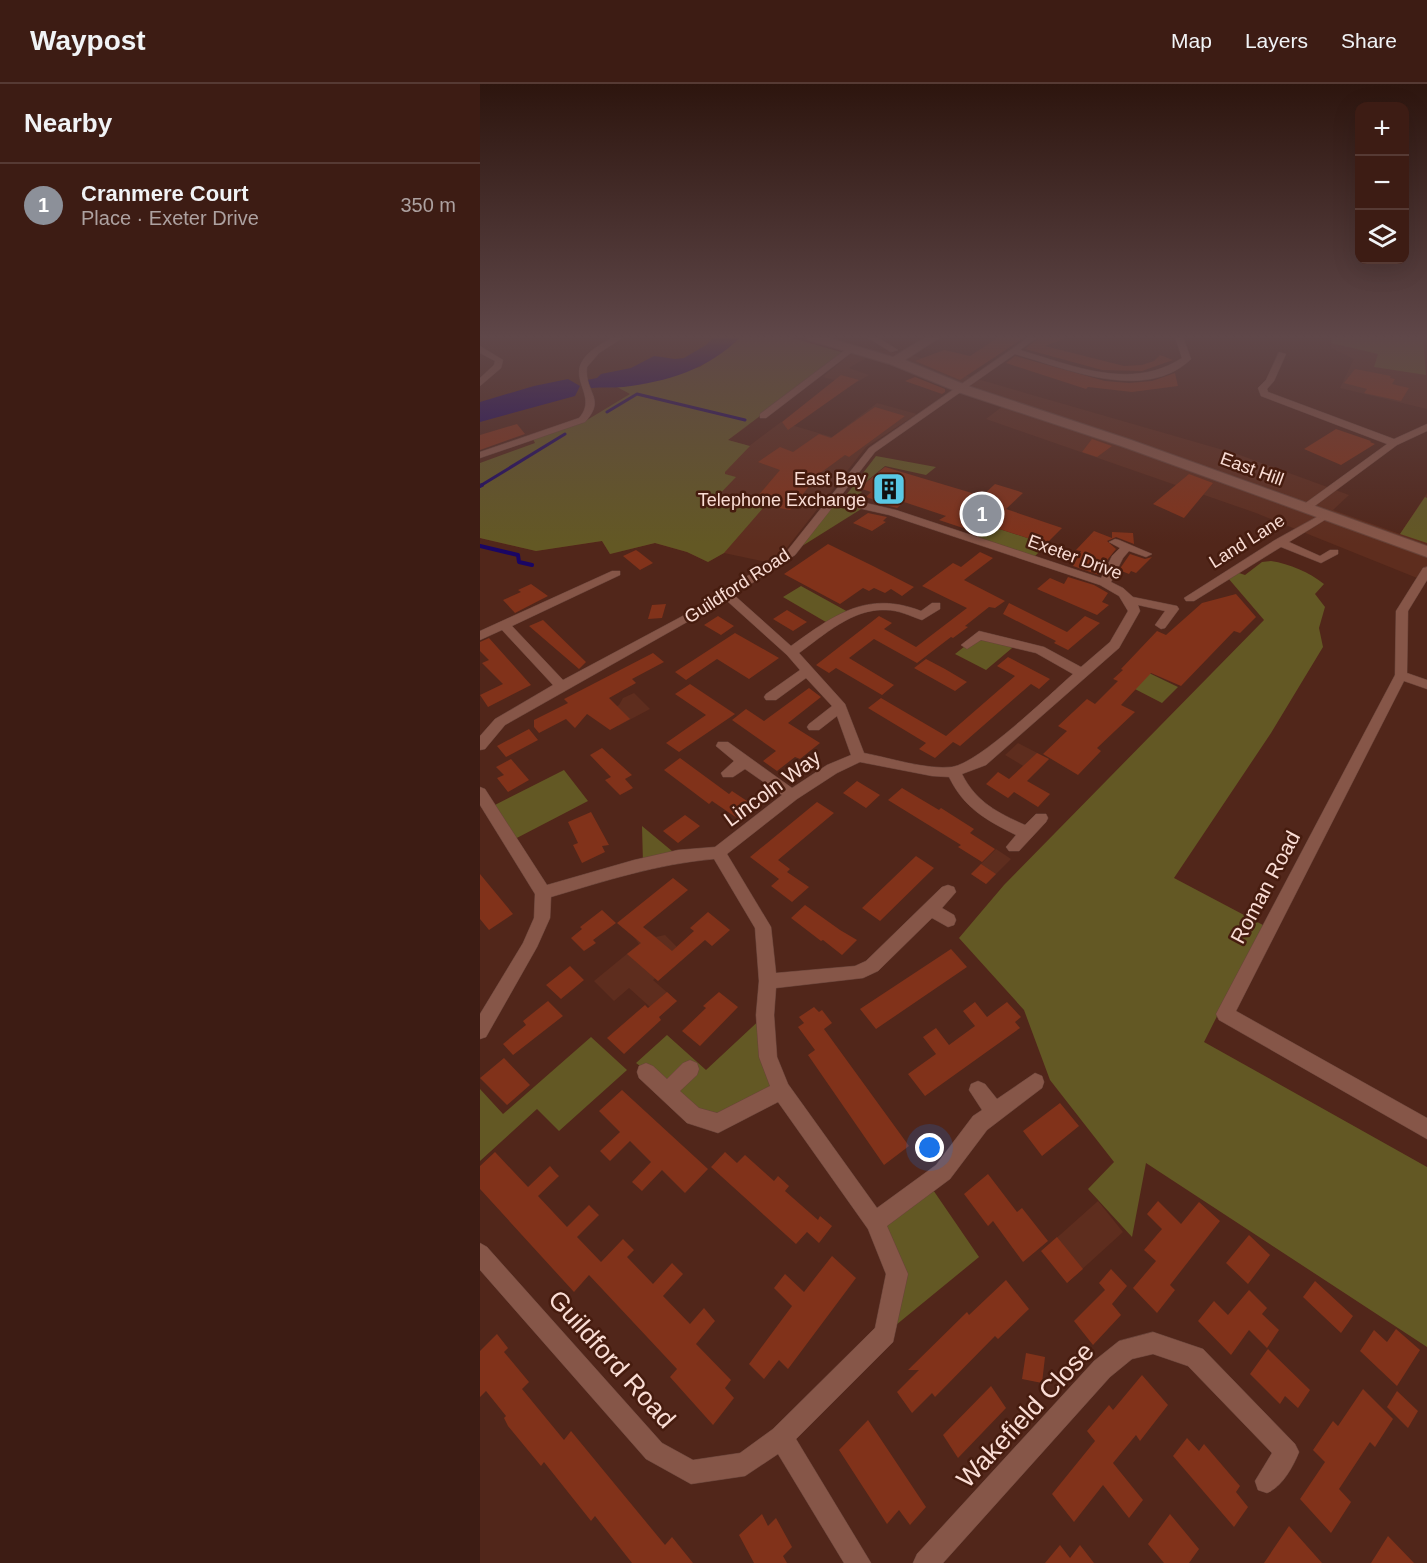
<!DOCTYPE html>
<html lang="en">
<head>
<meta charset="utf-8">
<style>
	body { margin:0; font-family:Helvetica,sans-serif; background:#482922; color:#f1f3f6 }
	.controls { position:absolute; right:18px; top:18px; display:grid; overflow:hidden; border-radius:12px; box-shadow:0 6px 24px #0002 }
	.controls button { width:54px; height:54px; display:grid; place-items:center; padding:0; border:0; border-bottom:2px solid #563a34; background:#3d1c14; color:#f1f3f6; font:30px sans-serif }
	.you { position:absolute; left:450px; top:1064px; width:21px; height:21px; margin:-15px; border:4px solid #fff; border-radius:50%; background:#1a73e8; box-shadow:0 0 0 9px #1a73e833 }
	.badge { display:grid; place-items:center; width:39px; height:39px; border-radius:50%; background:#8c9099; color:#fff; font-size:20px; font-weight:700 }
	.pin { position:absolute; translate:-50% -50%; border:3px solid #fff; box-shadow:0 2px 6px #0006 }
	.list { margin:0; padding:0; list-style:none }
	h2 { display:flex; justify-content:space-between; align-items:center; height:78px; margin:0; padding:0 24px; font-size:26px }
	h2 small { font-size:20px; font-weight:400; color:#ada1a0 }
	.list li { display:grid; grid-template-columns:39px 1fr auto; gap:18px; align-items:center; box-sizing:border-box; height:84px; padding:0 24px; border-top:2px solid #563a34 }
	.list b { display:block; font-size:22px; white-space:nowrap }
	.list p { margin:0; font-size:20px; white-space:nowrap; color:#ada1a0 }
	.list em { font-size:20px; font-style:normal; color:#ada1a0 }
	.icon { flex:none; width:33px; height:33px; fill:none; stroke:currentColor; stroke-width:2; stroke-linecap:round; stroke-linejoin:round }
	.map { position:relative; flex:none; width:947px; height:1479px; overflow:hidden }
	header { display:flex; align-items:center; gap:36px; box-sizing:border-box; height:84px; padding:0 30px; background:#3d1c14; border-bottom:2px solid #563a34 }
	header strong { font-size:28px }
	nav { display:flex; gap:33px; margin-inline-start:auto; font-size:21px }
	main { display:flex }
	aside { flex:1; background:#3d1c14 }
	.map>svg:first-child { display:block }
	.built { fill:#5e2d1e }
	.green { fill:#635824 }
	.water { fill:#1a0664 }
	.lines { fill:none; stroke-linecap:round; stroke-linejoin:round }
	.stream-far1 { stroke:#1a0664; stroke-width:3 }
	.stream { stroke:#1a0664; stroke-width:4 }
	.building { fill:#81321a }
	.street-casing { stroke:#684339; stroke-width:1 }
	.secondary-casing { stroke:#684339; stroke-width:2 }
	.street { fill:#865648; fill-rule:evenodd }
	.secondary { fill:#865648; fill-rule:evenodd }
	.labels { text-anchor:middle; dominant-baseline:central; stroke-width:5; stroke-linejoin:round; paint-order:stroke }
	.far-street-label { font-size:18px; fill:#faddd5; stroke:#461c0f }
	.far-poi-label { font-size:18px; fill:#faddd5; stroke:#461c0f; text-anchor:end }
	.street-label { font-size:21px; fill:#faddd5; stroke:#461c0f }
	.near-street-label { font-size:26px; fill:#faddd5; stroke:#461c0f }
</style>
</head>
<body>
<header>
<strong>Waypost</strong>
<nav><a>Map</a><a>Layers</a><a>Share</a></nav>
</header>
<main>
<aside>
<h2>Nearby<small></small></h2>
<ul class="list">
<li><span class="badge">1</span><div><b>Cranmere Court</b><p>Place · Exeter Drive</p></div><em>350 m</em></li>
</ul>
</aside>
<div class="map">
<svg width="947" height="1479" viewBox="0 0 947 1479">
	<rect width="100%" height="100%" fill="#51261a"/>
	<path class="built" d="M852,253H947V325L860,304L874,275L851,264Z
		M378,263L436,272L487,292L757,370L869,411L853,426L920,450L947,409V498L776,429L506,335L523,322L418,284L386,274L369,284L389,291L372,301L343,293Z
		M397,319L437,330L386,363L306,465L286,478L244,469L228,478L207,468L175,459L130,470L122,457L56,467L0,454L269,341L248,356L269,362L301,338L352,353Z
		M154,609L170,625L138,642L126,629L139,621L143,614Z
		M538,659L569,675L555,689L525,671Z
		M516,765L531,775L506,800L491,790Z
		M166,845L176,853L185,851L197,863L187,883L173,896L197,917L180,932L149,904L134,917L114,897L159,860L155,854Z
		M618,1117L643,1148L587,1199L562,1167Z"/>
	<path class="green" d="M257,253H309L364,269L248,356L270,362L245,388V390L256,393L232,418L260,424L265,420L284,423L244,469L228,478L207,468L175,459L130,470L122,457L56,467L0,454V379L55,359L53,355L107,336L150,310L137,303L123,304L141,302L143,303L220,283L256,258L259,254Z
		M852,253H943L946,291L894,283L898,270L851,259Z
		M396,372L456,383L446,391L405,382L376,406L382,408L376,413L367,410Z
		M945,413L947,414V459L920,450Z
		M353,415L386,422L311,469Z
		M510,442L566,460L568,458L574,460L559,468L553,474L496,455Z
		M791,477C810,480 829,488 844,500L835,510L845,523L839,544L843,563L791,649L694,794L783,841L724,958L947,1083V1263L666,1079L652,1153L608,1105L634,1078L570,996L544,926L479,854L524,801L784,536L748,494L759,489L765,491L782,478Z
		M321,502L370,529L351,541L303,513Z
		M499,551L538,559L506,586L475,570Z
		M669,589L698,603L682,619L653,604Z
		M84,686L108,717L31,757L9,724Z
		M162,742L198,772L163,780Z
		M285,931L301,1006L238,1039L156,979L187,951L226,986Z
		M111,953L147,986L79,1047L57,1025L0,1077V1005L23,1030Z
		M449,1100L499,1173L405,1250L417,1190L395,1138Z"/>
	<path class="water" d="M234,253H260C230,285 186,298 143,303C133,304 122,303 111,304L107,296L117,294L121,290L151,284L174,272L195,275L204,274L226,261Z
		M88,295L100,302L95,312L0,338V318L54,302Z"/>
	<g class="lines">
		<path class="stream-far1" d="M127,328L157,310L265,336
			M0,402L85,350"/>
		<path class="stream" d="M0,402L2,401
			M0,462L38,471L39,478L52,481"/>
	</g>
	<path class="building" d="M519,253H545L480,296L435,277L464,266L490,272Z
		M560,253H584V255L565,262L644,282L662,281L674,277L680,271L693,276L662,287L622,286L545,265Z
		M535,272L625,297L649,299L672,297L695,289L698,302L652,308L608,303L606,305L526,279Z
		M875,285L911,292L910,294L915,295L912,300L929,304L921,317L884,309L887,305L864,299Z
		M361,291L379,296L308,346L302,338Z
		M435,293L465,305V308L462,310L425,297Z
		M395,323L425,332L369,373L365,371L339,390L310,426L272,419L300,386L278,378L300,363L313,368L339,350L351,354Z
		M37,340L45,350L0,366V351Z
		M856,345L891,357L890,358L895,360L861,381L824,365Z
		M612,355L632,362L617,373L602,368Z
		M405,383L502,412L515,400L538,407L543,409L526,425L582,444L566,460L510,442L501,450L459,436L466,432L424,418L417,424L401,420L404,419L386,413L391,408L379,404Z
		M709,390L733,399L704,434L673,420Z
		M388,429L407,433L403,437L406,438L392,447L373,439Z
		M614,447L632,454V448L653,449L654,460L636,453L627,457L636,465L624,480L619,491L593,482L601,467L596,466Z
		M348,460L393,482L434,503L422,512L411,505L405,509L394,504L389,507L383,504L360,520L304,490Z
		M156,466L159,468L173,479L160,486L143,472Z
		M500,468L513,474L484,496L525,517L515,524L509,523L485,542L488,543L473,554L471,553L437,579L394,555L369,574L414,601L402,611L356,584L349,589L336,581L399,532L412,539L404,545L436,563L487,524L442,502L473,479L481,483Z
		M650,470L665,475L672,473L656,489L651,487L649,490L639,486Z
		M588,493L614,501L628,509L622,518L629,521L617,531L557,505L570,494L584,500Z
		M51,500L68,512L35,529L23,516L41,508L38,506Z
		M756,510L776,533L760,549L754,547L701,602L671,589L641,621L655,628L617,664L621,667L598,691L563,670L587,647L578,642L607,615L615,620L638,597L633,595L643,586L641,585L677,547L686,551L722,519Z
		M529,519L587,548L605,532L620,539L588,566L574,559L576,557L523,530Z
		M186,520L182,534L168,535L172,521Z
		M307,526L327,538L313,547L293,535Z
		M238,532L254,542L241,551L224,541Z
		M63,536L106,578L99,585L49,542Z
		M255,549L299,574L269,595L237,575L206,596L195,588Z
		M9,554L51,601L8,623L0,611L23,600L2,579L9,576L0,567V558Z
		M173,569L184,578L152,595L156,599L129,614L150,635L130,646L107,630L95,644L86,635L59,649L54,643V636L88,619L84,615Z
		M528,573L570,595L559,605L551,600L480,662L473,658L455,674L439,665L446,659L388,624L401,614L466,652L535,592L517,582Z
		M446,575L465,585L487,598L475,607L434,584Z
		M210,600L255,630L199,668L186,659L226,631L195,610Z
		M329,604L341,613L308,639L340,659L320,675L315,673L297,687L283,677L296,667L252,636L266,625L284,637Z
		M49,645L58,656L26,673L17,662Z
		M122,664L152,691L145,695L153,704L140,711L125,696L131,693L110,671Z
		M557,669L569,675L547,697L570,710L558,723L534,708L528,714L506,700L518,688L529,695Z
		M200,674L249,710L252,707L273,721L257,734L232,717L229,720L184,686Z
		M31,675L49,696L28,708L17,694L24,691L16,683Z
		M377,697L400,711L386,724L363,709Z
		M422,704L459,726L461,724L494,745L490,749L515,765L502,778L478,763L481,761L408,716Z
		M337,718L354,729L298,776L310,785L307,788L329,803L312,818L291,802L299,795L270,773Z
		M111,728L129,761L122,762L125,768L102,779L93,761L98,759L88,738Z
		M205,731L220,742L198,759L183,747Z
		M436,772L454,784L400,837L382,824Z
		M501,780L516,790L506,800L491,790Z
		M0,790L33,830L9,846L0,835Z
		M193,794L208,806L163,843L192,867L214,847L210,844L228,828L250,846L232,862L225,856L178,897L147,870L161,859L137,839Z
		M325,821L360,846L377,856L362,871L343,856L341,857L311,834Z
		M122,826L136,839L113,856L116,859L104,867L91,854L102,845L100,843Z
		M471,865L487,883L396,945L380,925Z
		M90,882L104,896L81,915L66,901Z
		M187,908L197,917L179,933L181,936L144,970L127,954L165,921L168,924Z
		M239,908L258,923L220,962L202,947L226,924L223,922Z
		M68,917L83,932L33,971L23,960L46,941L43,937Z
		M495,918L507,933L527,918L541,933L535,938L540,944L445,1012L428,990L456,970L443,953L456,944L469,961L495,942L483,927Z
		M334,923L339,928L342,926L352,939L344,945L429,1062L404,1081L328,971L335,966L318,943L324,939L319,933Z
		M24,974L50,1001L27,1021L0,994Z
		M142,1006L228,1085L205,1109L182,1086L162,1107L152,1098L171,1078L150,1057L130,1077L120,1067L140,1048L119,1027Z
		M580,1019L599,1042L562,1072L543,1047Z
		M15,1068L48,1103L70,1082L74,1087L79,1092L58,1112L87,1143L109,1121L119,1131L97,1153L121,1178L143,1155L154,1166L147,1173L173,1200L192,1179L203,1190L183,1212L210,1240L224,1224L235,1237L216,1260L251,1296L245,1304L254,1314L233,1341L190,1293L197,1285L109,1191L94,1208L0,1105V1082Z
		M245,1068L257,1079L265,1071L294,1097L298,1092L309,1102L305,1107L338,1136L340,1132L352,1142L339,1159L327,1148L316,1160L231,1083Z
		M508,1090L537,1128L542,1124L568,1157L543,1178L513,1137L508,1142L484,1110Z
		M678,1117L701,1140L719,1118L740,1137L690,1201L695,1206L677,1229L653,1204L676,1177L664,1166L682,1145L667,1130Z
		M769,1151L790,1171L768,1200L746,1179Z
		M577,1153L603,1185L587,1199L561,1167Z
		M352,1172L376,1194L308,1285L299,1276L284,1295L269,1280L312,1222L294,1204L305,1190L324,1208Z
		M631,1185L647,1202L632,1220L641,1231L613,1261L594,1237L625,1206L619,1199Z
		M526,1196L549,1225L518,1255L515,1252L455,1313L452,1309L432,1329L417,1308L439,1286H428L487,1228L489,1231Z
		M835,1197L873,1232L861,1249L823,1213Z
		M769,1206L787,1224L782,1230L799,1246L787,1264L769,1246L751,1271L718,1237L734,1217L748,1231Z
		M916,1245L940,1266L917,1302L880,1267L894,1246L907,1258Z
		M17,1250L28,1264L24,1268L49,1298L42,1305L84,1356L91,1347L185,1461L192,1453L213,1479H152L115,1432L111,1437L64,1378L61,1382L28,1342L24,1334L26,1332L6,1307L0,1313V1267Z
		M788,1265L830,1306L818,1324L805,1312L800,1320L770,1290Z
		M546,1269L565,1273L562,1299L542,1295Z
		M662,1291L688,1321L660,1357L656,1351L633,1379L663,1416L649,1434L623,1401L594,1438L572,1410L615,1357L607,1347L629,1321L633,1326Z
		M511,1302L526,1324L478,1374L463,1351Z
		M883,1305L913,1335L895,1363L890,1358L859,1405L871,1418L851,1449L820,1415L845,1378L833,1366L853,1337L858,1342Z
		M917,1307L938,1327L928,1344L907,1323Z
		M388,1336L446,1423L430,1441L419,1426L407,1440L359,1366Z
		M707,1354L719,1367L724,1360L760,1402L756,1408L768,1423L754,1443L693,1372Z
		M282,1430L288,1442L296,1434L312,1463L303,1472L307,1479H274L259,1451Z
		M690,1430L719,1465L709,1479H684L668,1460Z
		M809,1442L842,1479H784Z
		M908,1452L934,1479H891Z
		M580,1461L590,1474L600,1461L614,1479H565Z"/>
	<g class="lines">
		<defs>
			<path id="street" d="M134,253H144L119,269L107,283C104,309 127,314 105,338L0,374V368L99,334C124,306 65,287 134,253Z
				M387,253H397L418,266L411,268Z
				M549,253H558L540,266C594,282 651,307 702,274L695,253H703L711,275C665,319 587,285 535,270L395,368L360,413L416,426L621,494L632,472L640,464L629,458L635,455L639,456L672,470L666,473L649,467L643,474L631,498L643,504L653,513L697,522L699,525L685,544L681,545L675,541L685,527L658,521L660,527L639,564L506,681L482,690C496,718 518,729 545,741L556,730H566L568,734L566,738L539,767H529L526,763L536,751C506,736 484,724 469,693L452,692L380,678L357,689L317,715L247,770L291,843L296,889L375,882L386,877L462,803L468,801L474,803L476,808L462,824L474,831L476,836L474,841L468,843L452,834L398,887L383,894L296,904L294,931L297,973L308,1000L397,1124L456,1081L493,1032L502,1026L489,1006L491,1000L498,997L505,1000L517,1015L555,989L562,992L564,998L562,1004L507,1046L470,1095L407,1142L428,1190L413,1258L316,1355L391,1479H364L298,1370L265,1392L211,1400L166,1375L0,1186V1159L7,1163L182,1359L213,1376L260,1369L293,1345L395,1244L406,1190L388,1145L298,1018L238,1049L207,1039L159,994L157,988L159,982L166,979L173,982L187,995L203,979L210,976L217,979L219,985L217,991L200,1007L219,1024L237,1029L290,1002L279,973L276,931L279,897L275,844L234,775C177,780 125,797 71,813L70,834L57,863L6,953L0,955V930L43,859L54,834L55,810L0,721V703L5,705L67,801L154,776L198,766L235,763L302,711L265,685L253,693H243L241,689L254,677L236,662L238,658H248L312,704L347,681L371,671L357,632L339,646H329L327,643L329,640L352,622L326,594L296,616H286L284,613L286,610L320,586L307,571L246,516L25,641L5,665L0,666V652L15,635L73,601L22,546L0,556V547L132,487H140V491L32,542L83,596L212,527L307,467L389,364ZM356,419L409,431L620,501L639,512L648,527L630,558L601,583L564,563L499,547L481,561L487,565L501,556L556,569L593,590C569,611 499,679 472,683C447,686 410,674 384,669L365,620L319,569C344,551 373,524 406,526C419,526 430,532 442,536L460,525V519H452L441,527C387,506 354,531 311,562L254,511L315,471Z
				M0,262L23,276L21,284L0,302V294L14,281L15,277L0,269Z
				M369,263L376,265L286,334H280V330Z
				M799,268L806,270L794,297L787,305L788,308L914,355L947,340V347L917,361L828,427H820V423L907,360L781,312L778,304L786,296Z
				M844,429L849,432L848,434L809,458L840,472L850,466H858V470L841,479L801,463L714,517H706L704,514L795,456Z
				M947,483V496L928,527L927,589L947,596V605L924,597L756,927L947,1034V1055L739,936L736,930L915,591L916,527L943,484Z
				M673,1248L723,1265L815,1360L819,1368C813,1383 802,1403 787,1409L778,1406L775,1397L792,1369L708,1282L673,1270L652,1275L630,1293L463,1479H433L437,1470L614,1277L639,1257Z"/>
			<path id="secondary" d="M326,253H345L413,273L446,253H460L425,276L488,302L651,356L947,462V473L641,362L478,308L410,280L328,256Z"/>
		</defs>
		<use href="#street" class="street-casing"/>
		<use href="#secondary" class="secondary-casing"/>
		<use href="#street" class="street"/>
		<use href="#secondary" class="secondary"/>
	</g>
	<linearGradient id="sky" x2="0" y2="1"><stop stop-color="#2d150e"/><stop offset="0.55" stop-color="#5f4749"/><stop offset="1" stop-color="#5f4749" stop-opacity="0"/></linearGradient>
	<rect width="947" height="460" fill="url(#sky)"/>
	<defs>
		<symbol id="building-square" viewBox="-11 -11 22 22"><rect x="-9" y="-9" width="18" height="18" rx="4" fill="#59c8e5" stroke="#461c0f"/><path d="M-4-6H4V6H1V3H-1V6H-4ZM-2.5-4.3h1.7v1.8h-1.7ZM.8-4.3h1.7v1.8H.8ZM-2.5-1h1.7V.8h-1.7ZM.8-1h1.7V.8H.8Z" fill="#111"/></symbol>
	</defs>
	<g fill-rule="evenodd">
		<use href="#building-square" x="390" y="386" width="38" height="38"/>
	</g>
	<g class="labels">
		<g class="far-street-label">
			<text transform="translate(772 385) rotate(20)">East Hill</text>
			<text transform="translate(767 457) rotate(-32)">Land Lane</text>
			<text transform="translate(595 473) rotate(20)">Exeter Drive</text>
			<text transform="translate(257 502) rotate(-33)">Guildford Road</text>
		</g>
		<g class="far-poi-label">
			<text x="386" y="395">East Bay<tspan x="386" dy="21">Telephone Exchange</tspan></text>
		</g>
		<g class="street-label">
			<text transform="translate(292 704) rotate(-36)">Lincoln Way</text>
			<text transform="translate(785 803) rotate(-62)">Roman Road</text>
		</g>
		<g class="near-street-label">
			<text transform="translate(132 1275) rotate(48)">Guildford Road</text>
			<text transform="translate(545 1331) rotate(-47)">Wakefield Close</text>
		</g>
	</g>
</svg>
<div class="controls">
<button>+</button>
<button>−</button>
<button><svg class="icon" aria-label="layers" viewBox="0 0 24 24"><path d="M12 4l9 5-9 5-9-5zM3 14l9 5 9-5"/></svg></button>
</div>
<div class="you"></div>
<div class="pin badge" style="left:502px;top:430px">1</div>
</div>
</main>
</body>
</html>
